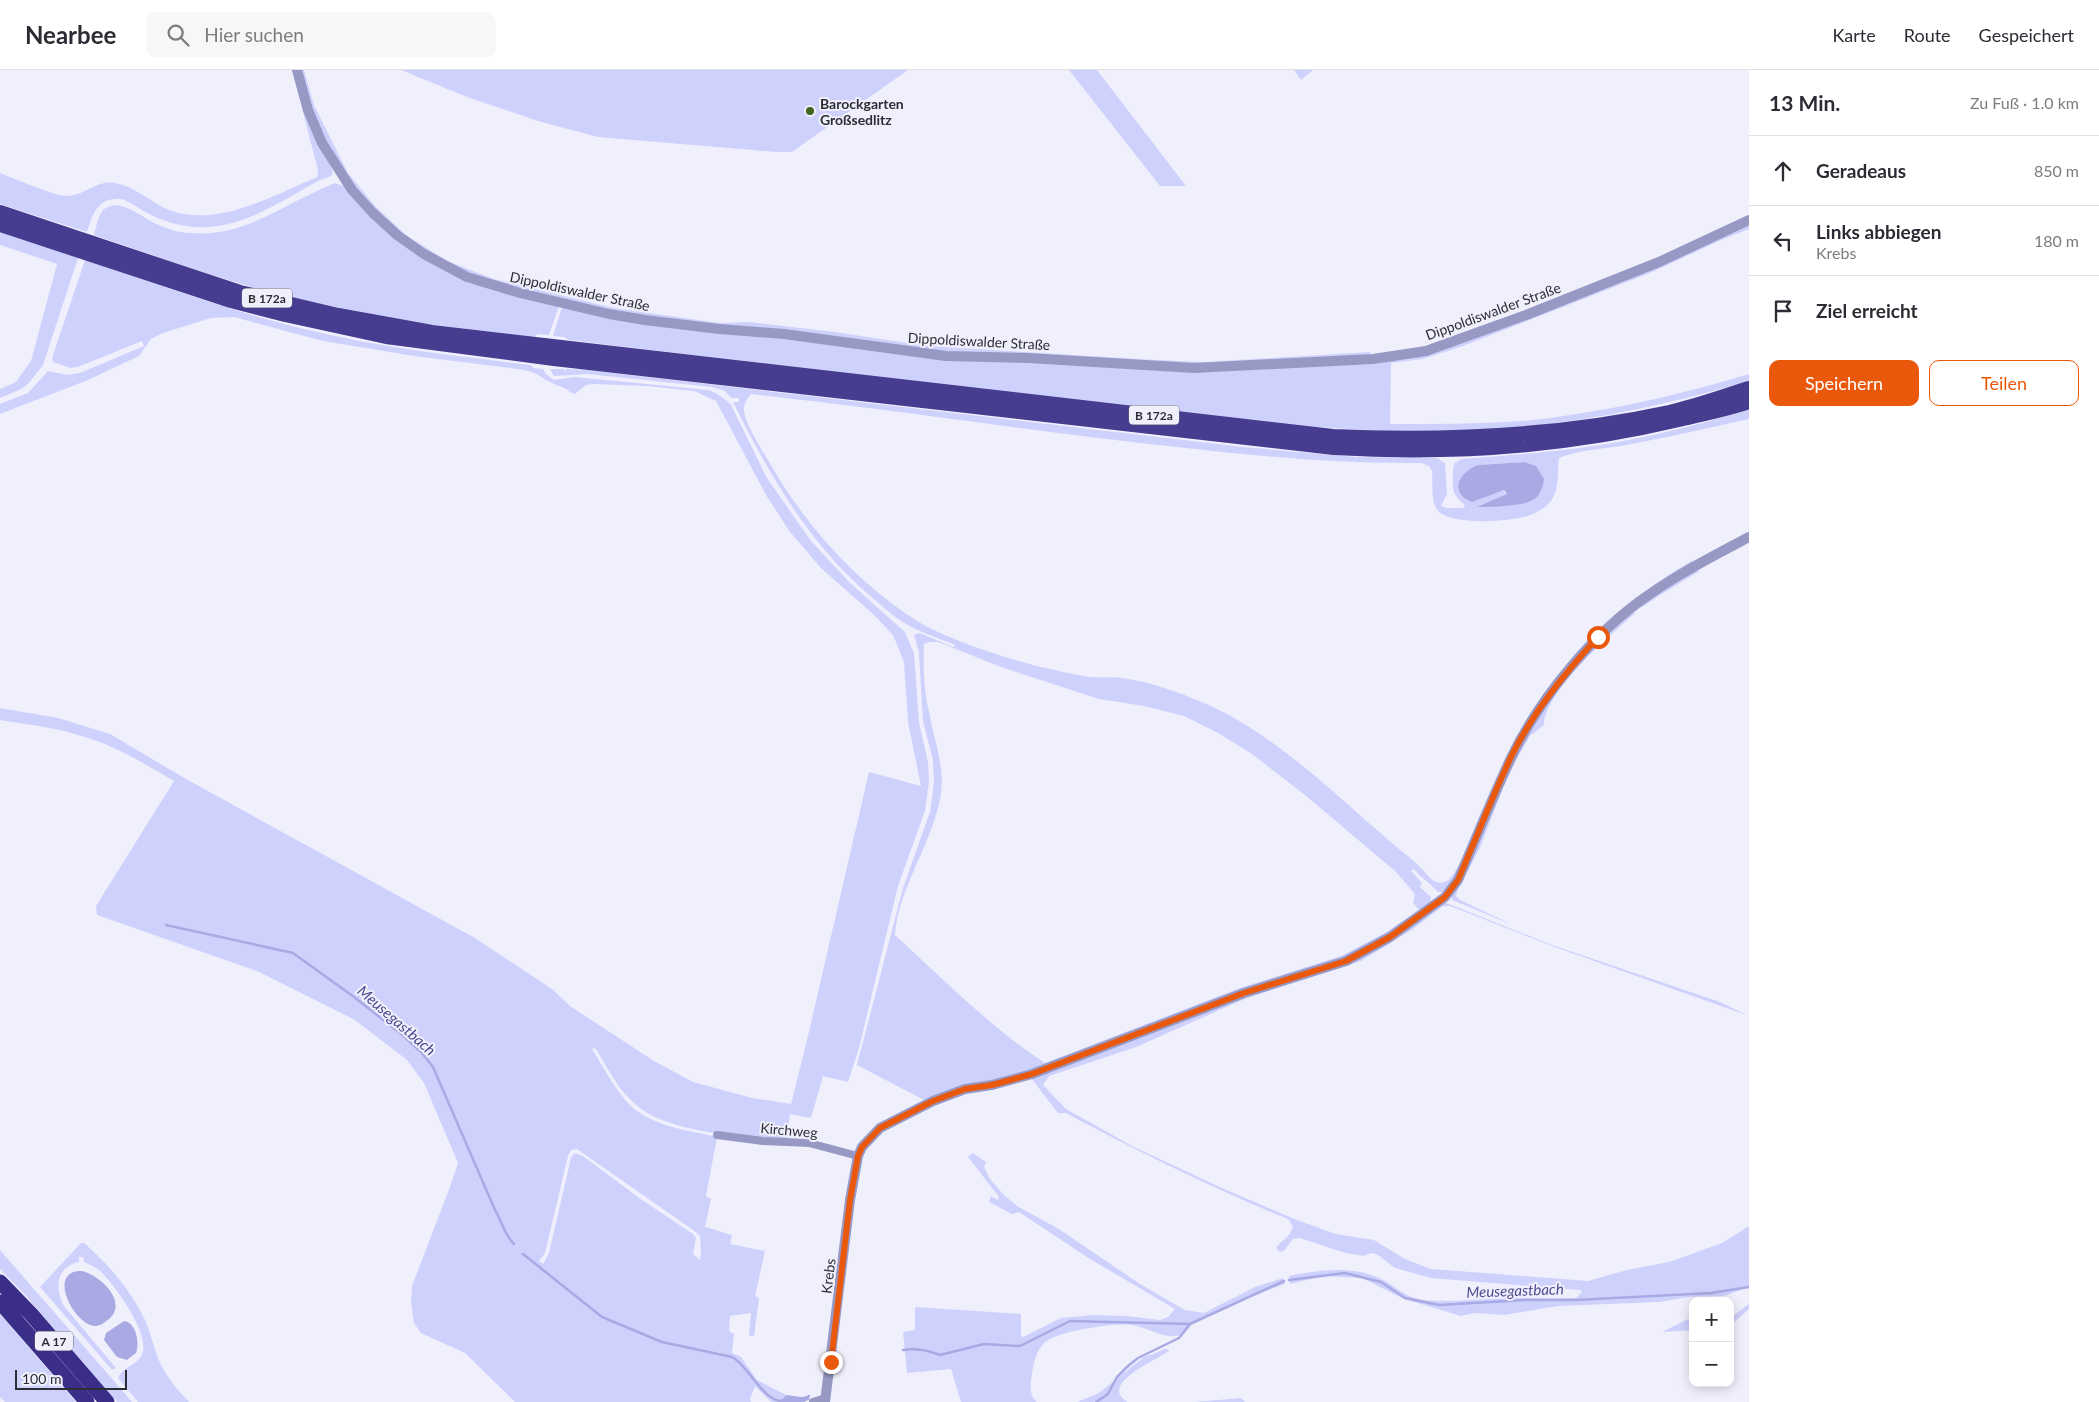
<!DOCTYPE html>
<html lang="de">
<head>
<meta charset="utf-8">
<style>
	body { margin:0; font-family:Lato,sans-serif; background:#f7f7f7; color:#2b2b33 }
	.controls { position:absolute; right:15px; bottom:15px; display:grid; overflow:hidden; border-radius:10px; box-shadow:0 2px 12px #0003 }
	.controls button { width:45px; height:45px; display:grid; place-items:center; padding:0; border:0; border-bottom:1px solid #e1e1e2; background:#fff; color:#2b2b33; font:25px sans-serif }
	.scale { position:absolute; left:15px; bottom:12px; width:112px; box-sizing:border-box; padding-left:5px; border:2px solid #2d2d35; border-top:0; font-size:14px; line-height:18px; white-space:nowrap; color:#2d2d35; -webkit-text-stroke:4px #f0f0fd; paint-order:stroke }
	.stop { position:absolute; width:15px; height:15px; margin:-11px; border:4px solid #ea580c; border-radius:50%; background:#fff }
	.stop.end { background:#ea580c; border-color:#fff; box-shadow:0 1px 5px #0008 }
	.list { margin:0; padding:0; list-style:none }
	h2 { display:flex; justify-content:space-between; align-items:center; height:65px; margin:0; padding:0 20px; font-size:21px }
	h2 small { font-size:16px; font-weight:400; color:#7c7c81 }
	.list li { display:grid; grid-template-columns:32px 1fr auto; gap:15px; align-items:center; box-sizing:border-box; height:70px; padding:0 20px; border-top:1px solid #e1e1e2 }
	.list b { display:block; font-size:19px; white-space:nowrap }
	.list p { margin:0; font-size:16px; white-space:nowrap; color:#7c7c81 }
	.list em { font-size:16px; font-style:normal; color:#7c7c81 }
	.actions { display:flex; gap:10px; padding:15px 20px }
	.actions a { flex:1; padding:11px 0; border:1px solid #ea580c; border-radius:10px; text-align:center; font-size:18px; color:#ea580c }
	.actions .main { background:#ea580c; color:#fff }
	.icon { flex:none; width:28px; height:28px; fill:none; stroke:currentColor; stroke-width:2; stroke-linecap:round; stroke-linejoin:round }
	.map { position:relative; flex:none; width:1749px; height:1332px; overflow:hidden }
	header { display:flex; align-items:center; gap:30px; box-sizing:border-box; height:70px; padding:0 25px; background:#fff; border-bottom:1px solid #e1e1e2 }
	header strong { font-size:24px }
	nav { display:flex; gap:28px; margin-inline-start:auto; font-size:18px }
	.search { width:350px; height:45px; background:#f7f7f7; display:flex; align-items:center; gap:12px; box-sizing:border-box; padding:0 18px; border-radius:10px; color:#7c7c81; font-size:19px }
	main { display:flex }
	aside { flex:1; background:#fff }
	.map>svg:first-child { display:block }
	.green { fill:#cfd1fd; fill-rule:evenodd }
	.water { fill:#a9a9e4 }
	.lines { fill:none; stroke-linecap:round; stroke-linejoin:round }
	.stream { stroke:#a9a9e4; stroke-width:2.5 }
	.minor { stroke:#9798c4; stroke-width:8 }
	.tertiary { stroke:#9798c4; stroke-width:10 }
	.trunk { stroke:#463d90; stroke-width:14 }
	.motorway { stroke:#3b2e88; stroke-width:15 }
	.route { stroke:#ea580c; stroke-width:6 }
	.poi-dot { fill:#3e641e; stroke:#f0f0fd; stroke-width:2 }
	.labels { text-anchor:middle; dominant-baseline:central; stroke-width:4; stroke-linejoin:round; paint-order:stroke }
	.shield { fill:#f0f0fd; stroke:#686871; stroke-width:1 }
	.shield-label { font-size:12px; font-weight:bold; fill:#2d2d35 }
	.poi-label { font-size:14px; font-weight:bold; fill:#2d2d35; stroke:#f0f0fd; text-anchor:start }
	.street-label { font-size:14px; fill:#2d2d35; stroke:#f0f0fd }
	.water-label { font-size:15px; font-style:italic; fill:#4e4a91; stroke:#f0f0fd }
</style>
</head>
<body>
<header>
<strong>Nearbee</strong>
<div class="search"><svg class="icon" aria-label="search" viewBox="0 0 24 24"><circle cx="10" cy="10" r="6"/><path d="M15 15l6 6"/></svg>Hier suchen</div>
<nav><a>Karte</a><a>Route</a><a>Gespeichert</a></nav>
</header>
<main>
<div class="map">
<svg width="1749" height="1332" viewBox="0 0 1749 1332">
	<rect width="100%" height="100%" fill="#f0f0fd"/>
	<path class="green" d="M292,0H294L333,102L331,106L318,111C268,139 222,172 163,150C148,145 136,135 122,129C98,127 93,143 87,162L0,134V103C14,108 56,127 68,126C86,125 96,110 115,113C137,117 152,134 172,141C219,157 274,125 317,107L318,100Z
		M301,0H304L314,35L348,103L375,136L406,165L447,191L494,209L614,238L720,253L750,252L835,262L927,276L1156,290L1205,292L1370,282L1372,286L1206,294L950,282L648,248L519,219L467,203L445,193L388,153L349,110L348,103L341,99L329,79L311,37Z
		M401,0H908L792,82H777L598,67L538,51L467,27Z
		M1069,0H1097L1186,116H1160Z
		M1294,0H1313L1301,10Z
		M335,113L344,116L421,186L559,236L549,265L538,264L533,267C452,257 369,249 289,228C223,210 159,187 94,165C96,158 98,146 103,140C119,125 143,149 159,155C169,160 181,163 192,163C245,168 288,131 335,113Z
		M1749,154V159L1719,171L1650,203L1463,276L1423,289L1391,293L1390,354C1445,354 1502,355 1557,347C1622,338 1686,323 1749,304V311C1653,339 1555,359 1455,361C1315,364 1176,342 1038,326C881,307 725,289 569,270L564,267L553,266L562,237L692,259L1144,299L1385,290L1560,236L1621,213Z
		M0,162L78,188L43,295L28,314L19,320L0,328V319L16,312L31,291L57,194L0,175Z
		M85,190C168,217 250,249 336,266C400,280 466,287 531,295L533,298L543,299L547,305L554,310L575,307L708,320C719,324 724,328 731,335L767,408L811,471L849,512L905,562L914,583L919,653L928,692L929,712L925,741L898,816L859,978L848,1012L823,1006L811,1048L790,1044L787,1070C744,1066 668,1064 635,1034C618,1020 607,996 595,978L592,979C604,997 615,1021 631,1036C654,1057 688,1060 717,1067L706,1126L711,1129L705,1157L732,1165L730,1174L765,1181L755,1226L759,1228L754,1266H749L751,1243L730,1246L729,1261L734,1264L732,1283L741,1287L757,1310L786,1325L780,1332H771L755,1316L750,1329L751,1332H515L465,1283L421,1263L414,1253L411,1232L412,1216L450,1117L458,1093L424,1013L407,990L355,950L257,901L97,845L96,836L174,711C151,698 128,683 102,673C70,660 34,655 0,650V638L58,648L110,664L186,709L475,868L552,919L570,936L654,991L693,1012L752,1028L791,1034L807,970L869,702L921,716L908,652L904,592L893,565L874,545L821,498L790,462L766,425L716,331L694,321L647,316L594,314L586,315L575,324L571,323C564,316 558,317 550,312C540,307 537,303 525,300L414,286L323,271L234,247L211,248L163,263L151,269L139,286L88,310L0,344V334L28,323L48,301L67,305L80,303L144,276L142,271L78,297L70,298L53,292L52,288ZM577,1079L693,1160L700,1166L701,1182L700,1190L693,1184L696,1168L693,1164L642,1130L583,1086L574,1083L571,1088L549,1183L543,1194L539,1191L545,1183L568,1086L571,1080Z
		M550,299H564L565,302L566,299L588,300L1243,377L1356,387L1437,388L1445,393L1447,424L1441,436L1446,438H1463L1465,435C1450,424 1453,417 1453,399L1455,398L1453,397L1457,389L1456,393L1461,389C1515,385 1569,381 1623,371C1666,363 1707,352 1749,340V349C1709,358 1668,367 1627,375C1605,379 1581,379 1559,388C1557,402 1560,421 1550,432C1544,439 1535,444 1527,446C1509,452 1454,455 1439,442C1430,433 1433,413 1432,401L1429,396L1421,393C1339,394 1257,386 1176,377C1034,362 893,339 751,324C747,329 743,335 744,342C747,357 763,382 771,395C805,455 856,511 914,549C943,568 1002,587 1037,596C1054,600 1072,604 1089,607C1102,608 1114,606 1128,609C1154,613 1180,623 1204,633C1278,665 1337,727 1399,779C1406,784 1413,790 1419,796C1424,800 1428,807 1433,810C1437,813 1440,813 1445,812C1461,807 1491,720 1500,701C1544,606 1604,543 1693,490L1692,493L1663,511L1544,627L1454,809L1443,822H1438C1430,813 1421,808 1414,799L1411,801L1422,813L1420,817L1431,827L1430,832L1407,852L1345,888L1029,1003L924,1030L857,995L903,818L930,742L934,712L933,690L923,652L919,583L914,565L920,563L953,577L955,575C939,568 921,563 906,554C893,547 882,535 870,526C807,471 770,406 733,332H739V328H731L725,321L712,317L587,304L554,306ZM1525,392L1536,396L1533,431L1508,435L1478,437L1507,425L1478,395ZM929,572H938L1001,597L1099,629L1144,636L1184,646L1218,663L1252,684L1305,725L1395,801L1415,824L1413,833L1419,840L1385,863L1341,886L1240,918L1045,993C990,957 943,909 895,865C898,818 933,773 941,724C945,696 934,670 929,642C924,621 923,596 924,574Z
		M1696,499L1700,501L1660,525L1641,538V534Z
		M1631,542L1635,543C1610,566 1545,620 1544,655L1530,666L1516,690L1503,718L1480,778L1458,819L1456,826L1460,830L1513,855L1452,830L1451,826L1527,663L1570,603L1601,569Z
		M1444,832L1552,875L1720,932L1749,946L1552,876L1450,836H1443L1413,859L1361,891L1247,928L1136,977L1049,1006L1043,1015L1066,1039L1134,1077L1224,1119L1297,1150L1336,1164L1374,1170L1405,1189L1431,1199L1588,1211L1627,1200L1669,1192L1722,1173L1749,1156V1217L1724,1226L1689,1227L1659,1232L1558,1236L1504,1245L1474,1243L1461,1246L1404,1229L1362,1208L1324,1206L1290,1214L1289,1206L1293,1205C1323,1200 1351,1196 1379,1208C1395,1215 1405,1228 1424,1230C1445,1232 1467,1230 1488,1229C1518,1227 1547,1229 1576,1228L1582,1222L1580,1220L1431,1208L1395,1198L1378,1185L1371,1183L1363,1186L1342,1182L1300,1168L1293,1169L1284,1181L1279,1182L1276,1177L1289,1165L1293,1157L1288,1149C1212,1118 1139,1082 1066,1043H1058L1031,1008L1244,926L1346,894Z
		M973,1083L986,1092L984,1097L990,1109L1004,1125L1017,1136L1059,1159L1140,1214L1185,1240L1204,1243L1255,1217L1283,1208L1285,1214C1254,1225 1223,1238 1194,1253C1189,1256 1186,1264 1180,1265C1165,1270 1147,1257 1132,1255C1116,1252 1056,1261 1044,1273C1037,1280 1033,1293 1032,1304C1030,1313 1029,1326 1037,1332H961L951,1299L907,1303L903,1262L915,1260V1237L1021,1244V1266L1023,1267L1061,1248L1093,1245L1127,1246L1160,1250L1168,1247L1175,1239L1090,1189L1019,1142L1012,1144L989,1132L991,1126L998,1130L999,1127L968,1087Z
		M81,1173H84C107,1193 128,1217 142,1244C151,1260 153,1278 161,1295C168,1309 178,1320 189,1332H138L118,1308C123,1295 141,1295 143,1281C147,1260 117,1219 103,1204C98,1198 91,1195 84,1192L83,1187H79V1192C56,1197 54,1218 64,1236L116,1298L112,1300L40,1217Z
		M0,1180L114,1311L132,1332H117L27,1227L0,1199Z
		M1749,1234V1239L1730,1256V1248Z
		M0,1244L76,1332H5L0,1327Z
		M1688,1249L1693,1251V1260L1662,1262Z
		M1164,1279L1170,1280C1160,1289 1096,1314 1128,1332H1077L1099,1323L1145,1286L1151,1285Z
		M1241,1328L1245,1332H1195Z"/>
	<path class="water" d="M1525,392L1536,396L1544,409C1543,417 1540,426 1533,430C1523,436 1489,437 1477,437L1507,424L1504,420L1472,432C1448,423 1459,402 1478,395Z
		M82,1201C99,1205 129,1231 109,1249C105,1252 102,1255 96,1256C75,1257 45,1200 82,1201Z
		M124,1251C136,1252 140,1273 136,1283L127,1290L117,1287L104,1270L106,1263Z
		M786,1325L801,1327L808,1326L810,1329L804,1332H780Z"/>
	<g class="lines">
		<path class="stream" d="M166,855L293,883L354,927L400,963L421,982L433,997L495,1140C502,1151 504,1165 514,1174
			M523,1184L602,1247L662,1272L732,1287C749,1296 763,1332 783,1331
			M1289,1210L1345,1203L1381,1212L1405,1228L1439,1235L1525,1230H1576L1711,1223L1749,1217
			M903,1280L914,1279L928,1281L940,1285L984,1274L1020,1276L1070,1251L1190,1254L1284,1211
			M801,1332L809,1326
			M1096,1332L1108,1324L1117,1307L1128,1296L1138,1288L1179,1268L1190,1254"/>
		<path class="minor" d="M717,1065L763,1071L809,1073L858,1086
			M813,1332L825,1328"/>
		<path class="tertiary" d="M297,0L308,40L322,73L352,120L373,143L397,165L424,184L467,207L520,223L609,244L645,250L719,259L784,264L946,286L1028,288L1194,298L1373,289L1426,281L1526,245L1659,192L1749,150
			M825,1332L850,1130L858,1086L862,1077L880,1058L933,1031L965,1019L992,1015L1032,1004L1244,923L1346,891L1390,867L1445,827L1458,810C1476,769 1492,728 1511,688C1540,627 1594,562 1650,524C1682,502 1715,485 1749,467"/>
		<path class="trunk" d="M0,142L240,222L338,245L432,262L1333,366C1446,371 1558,366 1669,342C1696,336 1723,326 1749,318
			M0,155L231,231L285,245L386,267L554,289L1334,378C1450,385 1566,377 1679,350C1703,344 1726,340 1749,332"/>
		<path class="motorway" d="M0,1212L31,1244L107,1332
			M0,1232L87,1332"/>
	</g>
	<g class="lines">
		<path class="route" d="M831,1292L850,1130L858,1086L862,1077L880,1058L933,1031L965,1019L992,1015L1032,1004L1244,923L1346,891L1390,867L1445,827L1458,810C1476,769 1492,727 1511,687C1533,642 1565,603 1598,567"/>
	</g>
	<circle class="poi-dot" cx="810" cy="41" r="5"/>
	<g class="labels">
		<g class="shield">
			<rect x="242" y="218.5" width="50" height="19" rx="4"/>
			<rect x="1129" y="335.5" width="50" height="19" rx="4"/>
			<rect x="35" y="1261.5" width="38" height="19" rx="4"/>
		</g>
		<g class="shield-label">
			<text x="267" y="228">B 172a</text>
			<text x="1154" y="345">B 172a</text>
			<text x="54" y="1271">A 17</text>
		</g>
		<g class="poi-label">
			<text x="820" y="33">Barockgarten<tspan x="820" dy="16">Großsedlitz</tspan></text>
		</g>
		<g class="street-label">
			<text transform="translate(580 221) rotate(12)">Dippoldiswalder Straße</text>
			<text transform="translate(1493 241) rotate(-20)">Dippoldiswalder Straße</text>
			<text transform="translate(979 271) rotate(3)">Dippoldiswalder Straße</text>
			<text transform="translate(789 1060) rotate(5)">Kirchweg</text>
			<text transform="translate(828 1206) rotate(-83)">Krebs</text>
		</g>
		<g class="water-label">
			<text transform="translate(397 950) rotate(41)">Meusegastbach</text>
			<text transform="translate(1515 1220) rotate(-2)">Meusegastbach</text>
		</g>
	</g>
</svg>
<div class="controls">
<button>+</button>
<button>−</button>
</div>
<div class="scale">100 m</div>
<div class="stop" style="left:1598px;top:567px"></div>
<div class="stop end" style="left:831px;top:1292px"></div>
</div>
<aside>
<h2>13 Min.<small>Zu Fuß · 1.0 km</small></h2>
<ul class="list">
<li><svg class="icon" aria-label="ahead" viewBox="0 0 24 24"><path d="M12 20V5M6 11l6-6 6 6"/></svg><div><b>Geradeaus</b></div><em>850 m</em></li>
<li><svg class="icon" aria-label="left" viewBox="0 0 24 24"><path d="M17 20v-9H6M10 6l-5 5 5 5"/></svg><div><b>Links abbiegen</b><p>Krebs</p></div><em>180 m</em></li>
<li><svg class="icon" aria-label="arrive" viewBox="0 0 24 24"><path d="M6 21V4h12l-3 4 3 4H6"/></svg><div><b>Ziel erreicht</b></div></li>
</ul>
<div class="actions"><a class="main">Speichern</a><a>Teilen</a></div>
</aside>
</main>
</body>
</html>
